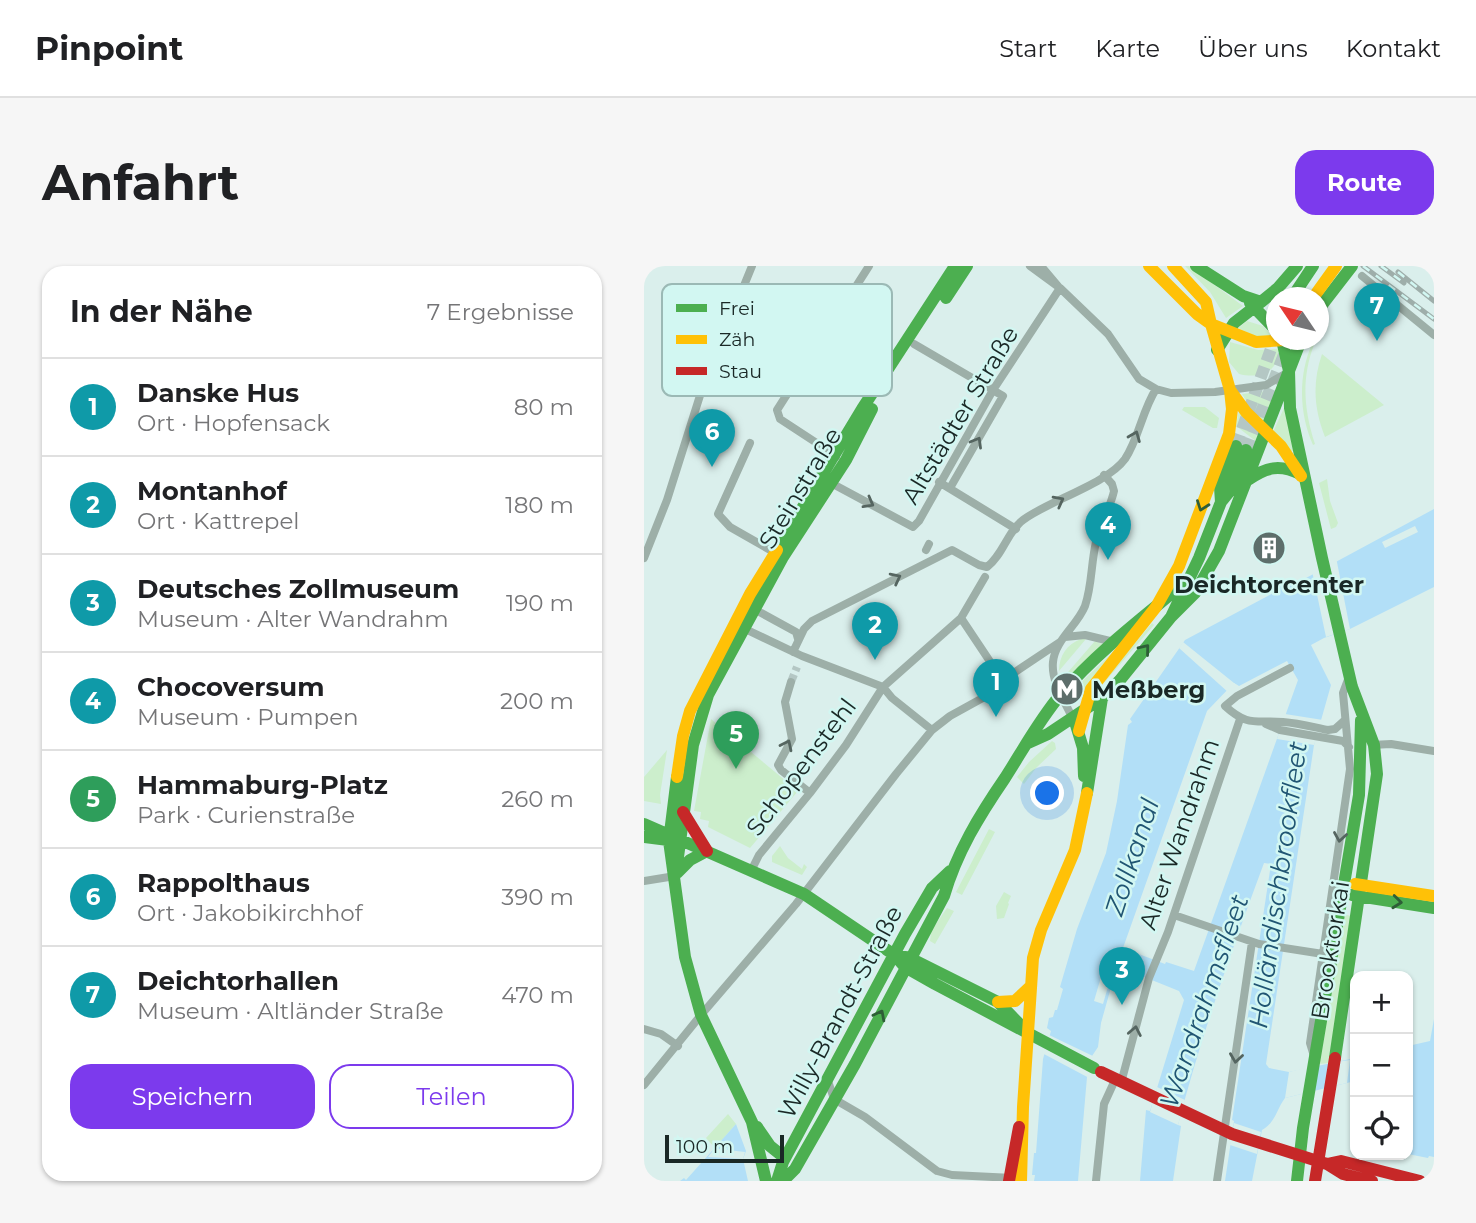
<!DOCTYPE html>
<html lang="de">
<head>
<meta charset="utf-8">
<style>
	body { margin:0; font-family:Montserrat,sans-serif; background:#f6f6f6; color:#202124 }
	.controls { position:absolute; right:21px; bottom:21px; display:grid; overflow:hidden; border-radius:14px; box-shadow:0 2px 5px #0004 }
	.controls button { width:63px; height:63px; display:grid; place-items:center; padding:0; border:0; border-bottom:2px solid #e0e0e0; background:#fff; color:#202124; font:35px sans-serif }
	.compass { position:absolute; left:622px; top:21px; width:63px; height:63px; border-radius:50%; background:#fff; box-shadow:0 2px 5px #0004; rotate:305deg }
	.scale { position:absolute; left:21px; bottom:18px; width:119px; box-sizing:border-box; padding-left:7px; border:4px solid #1a2826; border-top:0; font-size:19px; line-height:24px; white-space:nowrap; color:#1a2826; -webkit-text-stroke:5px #d2f7f2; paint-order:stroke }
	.you { position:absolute; left:404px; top:528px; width:24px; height:24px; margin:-18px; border:5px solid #fff; border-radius:50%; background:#1a73e8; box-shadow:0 0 0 10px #1a73e833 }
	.badge { display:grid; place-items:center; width:46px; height:46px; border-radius:50%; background:#7c3aed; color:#fff; font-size:23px; font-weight:700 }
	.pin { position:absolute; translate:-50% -58px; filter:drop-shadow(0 2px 4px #0008) }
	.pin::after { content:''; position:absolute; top:37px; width:24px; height:21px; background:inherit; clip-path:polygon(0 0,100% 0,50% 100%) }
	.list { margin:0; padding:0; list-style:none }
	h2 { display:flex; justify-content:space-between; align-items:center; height:91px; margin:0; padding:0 28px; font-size:30px }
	h2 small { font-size:23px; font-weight:400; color:#757577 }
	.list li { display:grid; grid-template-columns:46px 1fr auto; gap:21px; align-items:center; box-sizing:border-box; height:98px; padding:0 28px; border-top:2px solid #e0e0e0 }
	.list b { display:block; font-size:26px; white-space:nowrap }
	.list p { margin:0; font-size:23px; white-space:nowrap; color:#757577 }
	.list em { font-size:23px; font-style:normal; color:#757577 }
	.actions { display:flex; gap:14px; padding:21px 28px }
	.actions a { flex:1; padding:16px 0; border:2px solid #7c3aed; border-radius:21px; text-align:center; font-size:24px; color:#7c3aed }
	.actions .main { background:#7c3aed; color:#fff }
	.icon { flex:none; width:38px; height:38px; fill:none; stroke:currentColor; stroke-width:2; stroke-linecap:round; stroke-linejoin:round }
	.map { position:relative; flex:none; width:790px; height:915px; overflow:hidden; border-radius:21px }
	header { display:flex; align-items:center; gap:42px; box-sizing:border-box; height:98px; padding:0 35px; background:#fff; border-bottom:2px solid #e0e0e0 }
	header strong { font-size:33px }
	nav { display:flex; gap:38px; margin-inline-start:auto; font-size:24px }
	.intro { display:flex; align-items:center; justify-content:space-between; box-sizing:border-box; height:168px; padding:0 42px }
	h1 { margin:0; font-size:49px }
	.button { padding:18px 32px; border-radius:21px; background:#7c3aed; color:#fff; font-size:24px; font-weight:700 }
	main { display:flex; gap:42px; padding:0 42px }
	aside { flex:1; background:#fff; border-radius:21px; box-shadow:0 2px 5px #0004 }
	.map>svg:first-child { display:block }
	.green { fill:#cec }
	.water { fill:#b2dff7; fill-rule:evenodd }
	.pier { fill:#daefec }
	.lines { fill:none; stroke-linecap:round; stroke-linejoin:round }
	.street-tunnel { stroke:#b4c7c4; stroke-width:8; stroke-dasharray:8 4; stroke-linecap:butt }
	.primary-tunnel { stroke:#b4c7c4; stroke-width:12; stroke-dasharray:12 6; stroke-linecap:butt }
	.street { stroke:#9dafa8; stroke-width:8 }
	.fast { stroke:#4caf50; stroke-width:12 }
	.slow { stroke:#ffc107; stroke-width:12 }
	.jam { stroke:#c62828; stroke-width:12 }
	.rail-casing { stroke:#9eaeaa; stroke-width:5 }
	.rail { stroke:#d2f7f2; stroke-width:2.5; stroke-dasharray:8; stroke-linecap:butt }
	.oneway { stroke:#556560 }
	.oneway2 { stroke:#2e5e37 }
	.labels { text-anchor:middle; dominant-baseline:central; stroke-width:5; stroke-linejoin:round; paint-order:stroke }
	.street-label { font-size:24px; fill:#1a2826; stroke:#d2f7f2 }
	.poi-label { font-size:24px; font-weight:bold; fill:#1a2826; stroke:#d2f7f2 }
	.water-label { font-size:26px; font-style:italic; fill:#205573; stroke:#d2f7f2 }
	.key { fill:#d2f7f2; stroke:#9bb9b5; stroke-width:2 }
	.key-label { font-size:19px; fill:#1a2826 }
</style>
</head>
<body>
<header>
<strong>Pinpoint</strong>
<nav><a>Start</a><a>Karte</a><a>Über uns</a><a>Kontakt</a></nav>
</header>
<div class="intro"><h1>Anfahrt</h1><a class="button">Route</a></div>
<main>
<aside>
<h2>In der Nähe<small>7 Ergebnisse</small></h2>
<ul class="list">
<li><span class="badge" style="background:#0f9aa8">1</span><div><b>Danske Hus</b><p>Ort · Hopfensack</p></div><em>80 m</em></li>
<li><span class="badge" style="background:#0f9aa8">2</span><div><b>Montanhof</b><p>Ort · Kattrepel</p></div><em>180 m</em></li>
<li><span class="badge" style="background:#0f9aa8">3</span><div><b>Deutsches Zollmuseum</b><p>Museum · Alter Wandrahm</p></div><em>190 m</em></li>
<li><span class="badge" style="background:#0f9aa8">4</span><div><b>Chocoversum</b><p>Museum · Pumpen</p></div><em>200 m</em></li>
<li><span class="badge" style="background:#2e9e5b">5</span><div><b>Hammaburg-Platz</b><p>Park · Curienstraße</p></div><em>260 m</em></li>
<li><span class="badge" style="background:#0f9aa8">6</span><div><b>Rappolthaus</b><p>Ort · Jakobikirchhof</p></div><em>390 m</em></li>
<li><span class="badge" style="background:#0f9aa8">7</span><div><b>Deichtorhallen</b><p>Museum · Altländer Straße</p></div><em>470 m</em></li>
</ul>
<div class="actions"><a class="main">Speichern</a><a>Teilen</a></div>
</aside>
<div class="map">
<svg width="790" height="915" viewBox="0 0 790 915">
	<rect width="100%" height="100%" fill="#daefec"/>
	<path class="green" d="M541,0H545L599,40L582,52L566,26Z
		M603,55L619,60L628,70H611L594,62Z
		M586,76L614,84L635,83C635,106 616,113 595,108L585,96Z
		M668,78L670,79C657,113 660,144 671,178L669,179C655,147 654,110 668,78Z
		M678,88L740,139L681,171C670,143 668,117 678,88Z
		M630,124L629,128L620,156L606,141L598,128Z
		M540,141H561L575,152L573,162H569L538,144Z
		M640,142L651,185H647L629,166Z
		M595,144L615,165L613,176L592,160Z
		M683,213L686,235L694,257L692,261L687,263L675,217Z
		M508,357L510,359L453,425L452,424Z
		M437,373H442L415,405C415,390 423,378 437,373Z
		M451,375L459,378L420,415L418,413Z
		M472,383L441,423L435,435L426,427Z
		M67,453L154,525L106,582L64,561L65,555L56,553L57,546L50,545Z
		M408,475L411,477L412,483L392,502L380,518L373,511L385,496Z
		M23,484L16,529L17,538L0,535V511Z
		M345,563L351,566L318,629L312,626Z
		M136,580L144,592L158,603L160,598L163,601L158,609L128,596V590Z
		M360,626L367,630L364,637L365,638L360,652L353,653L352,640Z
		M303,642L310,645L291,678L286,675L287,665Z
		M699,648L707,650L685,797L675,798Z
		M84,848L92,858L71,882L62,872Z"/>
	<path class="water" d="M790,243V321L706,363L680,372L667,379L687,419L670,479L622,798L625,802L645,806L711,792V815L641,832C632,844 632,856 618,864L608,915H581L590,855L588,854L627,598L620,597C588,683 557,770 534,859L537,860L529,915H496L502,844L506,845L540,734L535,725L473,700L457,757L454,781L448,790L443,811L434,915H390L391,909H388L390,887H392L399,793L407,765L403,762L405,752L409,751L411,744H413L419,723L416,721L433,663L462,587L473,535L484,459L488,456L486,453L541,374L635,324V321L642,317L649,319ZM643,395L654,414L550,705L522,696L521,698L479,682L563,445L590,417L595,420Z
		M790,753V891L785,890L784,892L764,888V780L786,775Z
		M92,858L102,885L99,893L104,915H36L40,912L42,914Z"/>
	<path class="pier" d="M771,260L774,266L741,282L738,276Z
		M692,291L706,363L682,371L668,305Z
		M539,376L595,421L596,422L590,421L585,427L535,382Z
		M641,448L679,454L670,479L633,473Z
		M460,701L469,703L459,738L450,735Z
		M403,768L451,791L447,813L398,787Z
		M706,794L703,817L681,822L685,797Z
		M675,798L670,825L641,832L645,806Z
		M513,821L541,834L534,859L506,846Z
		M590,857L617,866L613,888L586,879Z
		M71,882L75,883L101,886L99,893L64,891Z"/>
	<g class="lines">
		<path class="street-tunnel" d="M147,416L153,401"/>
		<path class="primary-tunnel" d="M592,180L632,69
			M602,184L643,81"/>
		<path class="street" d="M386,0L416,22L464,68L495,113L512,123L527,127L571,126L622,119L643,107
			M397,0L414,20
			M718,10L790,69
			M270,78L359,130L306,222
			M106,177L74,248L86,261L135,289
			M192,191L191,189L136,153L133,144L225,0
			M295,216L372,263
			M187,217L269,261L275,255L349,124L416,22
			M282,284L285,278
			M0,292L23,234L59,120L108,0
			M110,343L152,366L154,373
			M317,352L361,418
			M99,362L158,390L239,421L248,432L288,464
			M421,371L441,369L470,376
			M149,386L160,363L168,355L308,284L335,299L343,301C359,289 363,266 379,254C404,235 463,218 481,193C495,172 498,145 512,123
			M646,402L593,430L581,440C604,461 611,454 639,456C654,457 669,461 684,464L691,463L701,454
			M147,416L141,436L148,473L134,499L137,504L166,527
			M428,451C420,434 407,415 409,396C411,374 433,360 441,340C448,320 447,297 452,276C456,258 466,243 470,225L468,218L460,209
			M622,458L636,464L699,475L705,481
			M728,479L747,478L790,485
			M107,605L115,589L166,527L202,479L239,421L317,352L341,311
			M0,615L31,610
			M530,649L615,678L679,688
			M0,763L17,768L34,780
			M670,790L666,777L706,503L699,427L705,411
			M184,815L190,833L221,851L293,905L308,909L369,912
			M477,817L505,712L524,666L596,453
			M0,819L57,749L152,638L252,508L288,464L306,450L355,423L368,408L416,376
			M452,915L460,838L471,814
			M573,915L608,676"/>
		<path class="fast" d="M552,0L599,30L617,36L634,22L653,0
			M653,24L669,0
			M302,32L323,0
			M606,37L632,64
			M674,44L708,0
			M638,74L645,105L646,142L678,292L708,421L730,479L733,508L691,792
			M573,84L590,57L617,36
			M604,214C622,201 636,198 656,208
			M577,236L576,221L592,180
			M133,284L218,143L311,0
			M527,351L551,327L575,285L657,74
			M432,459L439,482L440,510
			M384,477L404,468L458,432L476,414L527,351L555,292L577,236L586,225L602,184
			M33,511L25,575L41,691L57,749L108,856L122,915
			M443,527L458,432
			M0,558L160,628L249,688L266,692L354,736L386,769
			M0,571L32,575
			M32,606L49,479L64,429L139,291L202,194L228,143
			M33,607L46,594L63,585
			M708,629L790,642
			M255,694L261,701L291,718L450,802
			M113,861L126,880L141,892
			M133,915L139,896L261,668L288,622L306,605
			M139,915L151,903L211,798L300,630C313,586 335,550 361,512C379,484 395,454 417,428C454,385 501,350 544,314
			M653,915L659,862L715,529L717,454"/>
		<path class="slow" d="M505,0L553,48L567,58L586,124L602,146L637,180L657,210
			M529,0L562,36L567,58L612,76L641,74
			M669,32L692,0
			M435,465L447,423L512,341L535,300L585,168L588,143L586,124
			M33,511L39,470L46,445L106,328L133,284
			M711,618L790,630
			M354,736L371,735L386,721
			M377,915L379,841L389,692L397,664L431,584L443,527"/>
		<path class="jam" d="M39,546L63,585
			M457,806L588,868L683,898L699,908L728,915
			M683,898L697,895L776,915
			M365,915L375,861
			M671,915L691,792"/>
		<defs>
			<path id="rail" d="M719,0L790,53
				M737,0L760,17
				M754,6L790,35"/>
		</defs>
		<use href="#rail" class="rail-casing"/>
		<use href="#rail" class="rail"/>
	</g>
	<defs><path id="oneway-chevron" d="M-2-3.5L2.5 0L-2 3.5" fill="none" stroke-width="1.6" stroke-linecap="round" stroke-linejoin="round" transform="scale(1.75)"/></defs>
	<g class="oneway">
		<use href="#oneway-chevron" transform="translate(491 170) rotate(-68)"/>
		<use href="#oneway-chevron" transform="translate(333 176) rotate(-60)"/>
		<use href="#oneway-chevron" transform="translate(415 235) rotate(-28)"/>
		<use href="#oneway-chevron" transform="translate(225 237) rotate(29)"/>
		<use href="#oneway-chevron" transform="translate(252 312) rotate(-27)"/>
		<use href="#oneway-chevron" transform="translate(143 479) rotate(-64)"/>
		<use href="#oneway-chevron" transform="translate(696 571) rotate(99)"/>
		<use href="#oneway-chevron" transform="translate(491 765) rotate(-79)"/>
		<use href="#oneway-chevron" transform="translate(592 792) rotate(98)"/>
	</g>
	<g class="oneway2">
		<use href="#oneway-chevron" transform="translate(558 240) rotate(110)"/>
		<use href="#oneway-chevron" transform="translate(501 383) rotate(-51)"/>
		<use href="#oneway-chevron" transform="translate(753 636) rotate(6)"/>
		<use href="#oneway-chevron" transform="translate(236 749) rotate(-63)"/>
	</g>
	<defs>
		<symbol id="building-disc" viewBox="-11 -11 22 22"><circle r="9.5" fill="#5d6e6b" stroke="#d2f7f2"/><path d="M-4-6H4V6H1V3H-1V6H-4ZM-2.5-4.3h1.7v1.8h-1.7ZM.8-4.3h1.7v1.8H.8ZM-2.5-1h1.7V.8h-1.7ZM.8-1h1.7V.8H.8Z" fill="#fff"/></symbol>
		<symbol id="metro-disc" viewBox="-11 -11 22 22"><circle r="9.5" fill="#5d6e6b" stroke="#d2f7f2"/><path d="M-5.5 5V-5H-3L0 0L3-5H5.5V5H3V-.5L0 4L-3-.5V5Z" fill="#fff"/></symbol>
	</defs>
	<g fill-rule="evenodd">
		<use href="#building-disc" x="606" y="263" width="38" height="38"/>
		<use href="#metro-disc" x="404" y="404" width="38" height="38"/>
	</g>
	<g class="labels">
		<g class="street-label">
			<text transform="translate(316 149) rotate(-59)">Altstädter Straße</text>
			<text transform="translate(156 222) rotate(-59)">Steinstraße</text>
			<text transform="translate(157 501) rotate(-53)">Schopenstehl</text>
			<text transform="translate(535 568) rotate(-71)">Alter Wandrahm</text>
			<text transform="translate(686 684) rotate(-81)">Brooktorkai</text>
			<text transform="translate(196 746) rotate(-62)">Willy-Brandt-Straße</text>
		</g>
		<g class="poi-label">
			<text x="625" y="318">Deichtorcenter</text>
			<text x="448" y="423" text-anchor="start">Meßberg</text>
		</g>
		<g class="water-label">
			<text transform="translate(488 591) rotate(-72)">Zollkanal</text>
			<text transform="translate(634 619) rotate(-82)">Holländischbrookfleet</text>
			<text transform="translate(560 735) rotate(-71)">Wandrahmsfleet</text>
		</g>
	</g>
	<rect x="18" y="18" width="230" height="112" rx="10" class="key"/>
	<rect x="32" y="38" width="31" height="8" fill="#4caf50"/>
	<rect x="32" y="69" width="31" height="9" fill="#ffc107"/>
	<rect x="32" y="101" width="31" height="8" fill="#c62828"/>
	<g class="key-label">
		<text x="75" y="49">Frei</text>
		<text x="75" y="80">Zäh</text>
		<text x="75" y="112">Stau</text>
	</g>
</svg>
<div class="controls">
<button>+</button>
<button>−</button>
<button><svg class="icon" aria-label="locate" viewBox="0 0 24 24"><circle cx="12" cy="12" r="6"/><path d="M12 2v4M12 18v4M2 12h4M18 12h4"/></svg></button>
</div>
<svg class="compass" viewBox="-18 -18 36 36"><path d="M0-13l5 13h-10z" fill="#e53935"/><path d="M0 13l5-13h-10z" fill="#757577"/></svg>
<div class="scale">100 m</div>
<div class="you"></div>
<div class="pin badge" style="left:352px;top:451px;background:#0f9aa8">1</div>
<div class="pin badge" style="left:231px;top:394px;background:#0f9aa8">2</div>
<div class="pin badge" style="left:478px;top:739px;background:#0f9aa8">3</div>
<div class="pin badge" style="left:464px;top:294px;background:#0f9aa8">4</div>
<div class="pin badge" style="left:92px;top:503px;background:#2e9e5b">5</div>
<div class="pin badge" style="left:68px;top:201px;background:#0f9aa8">6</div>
<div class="pin badge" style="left:733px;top:75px;background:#0f9aa8">7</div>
</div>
</main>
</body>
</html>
